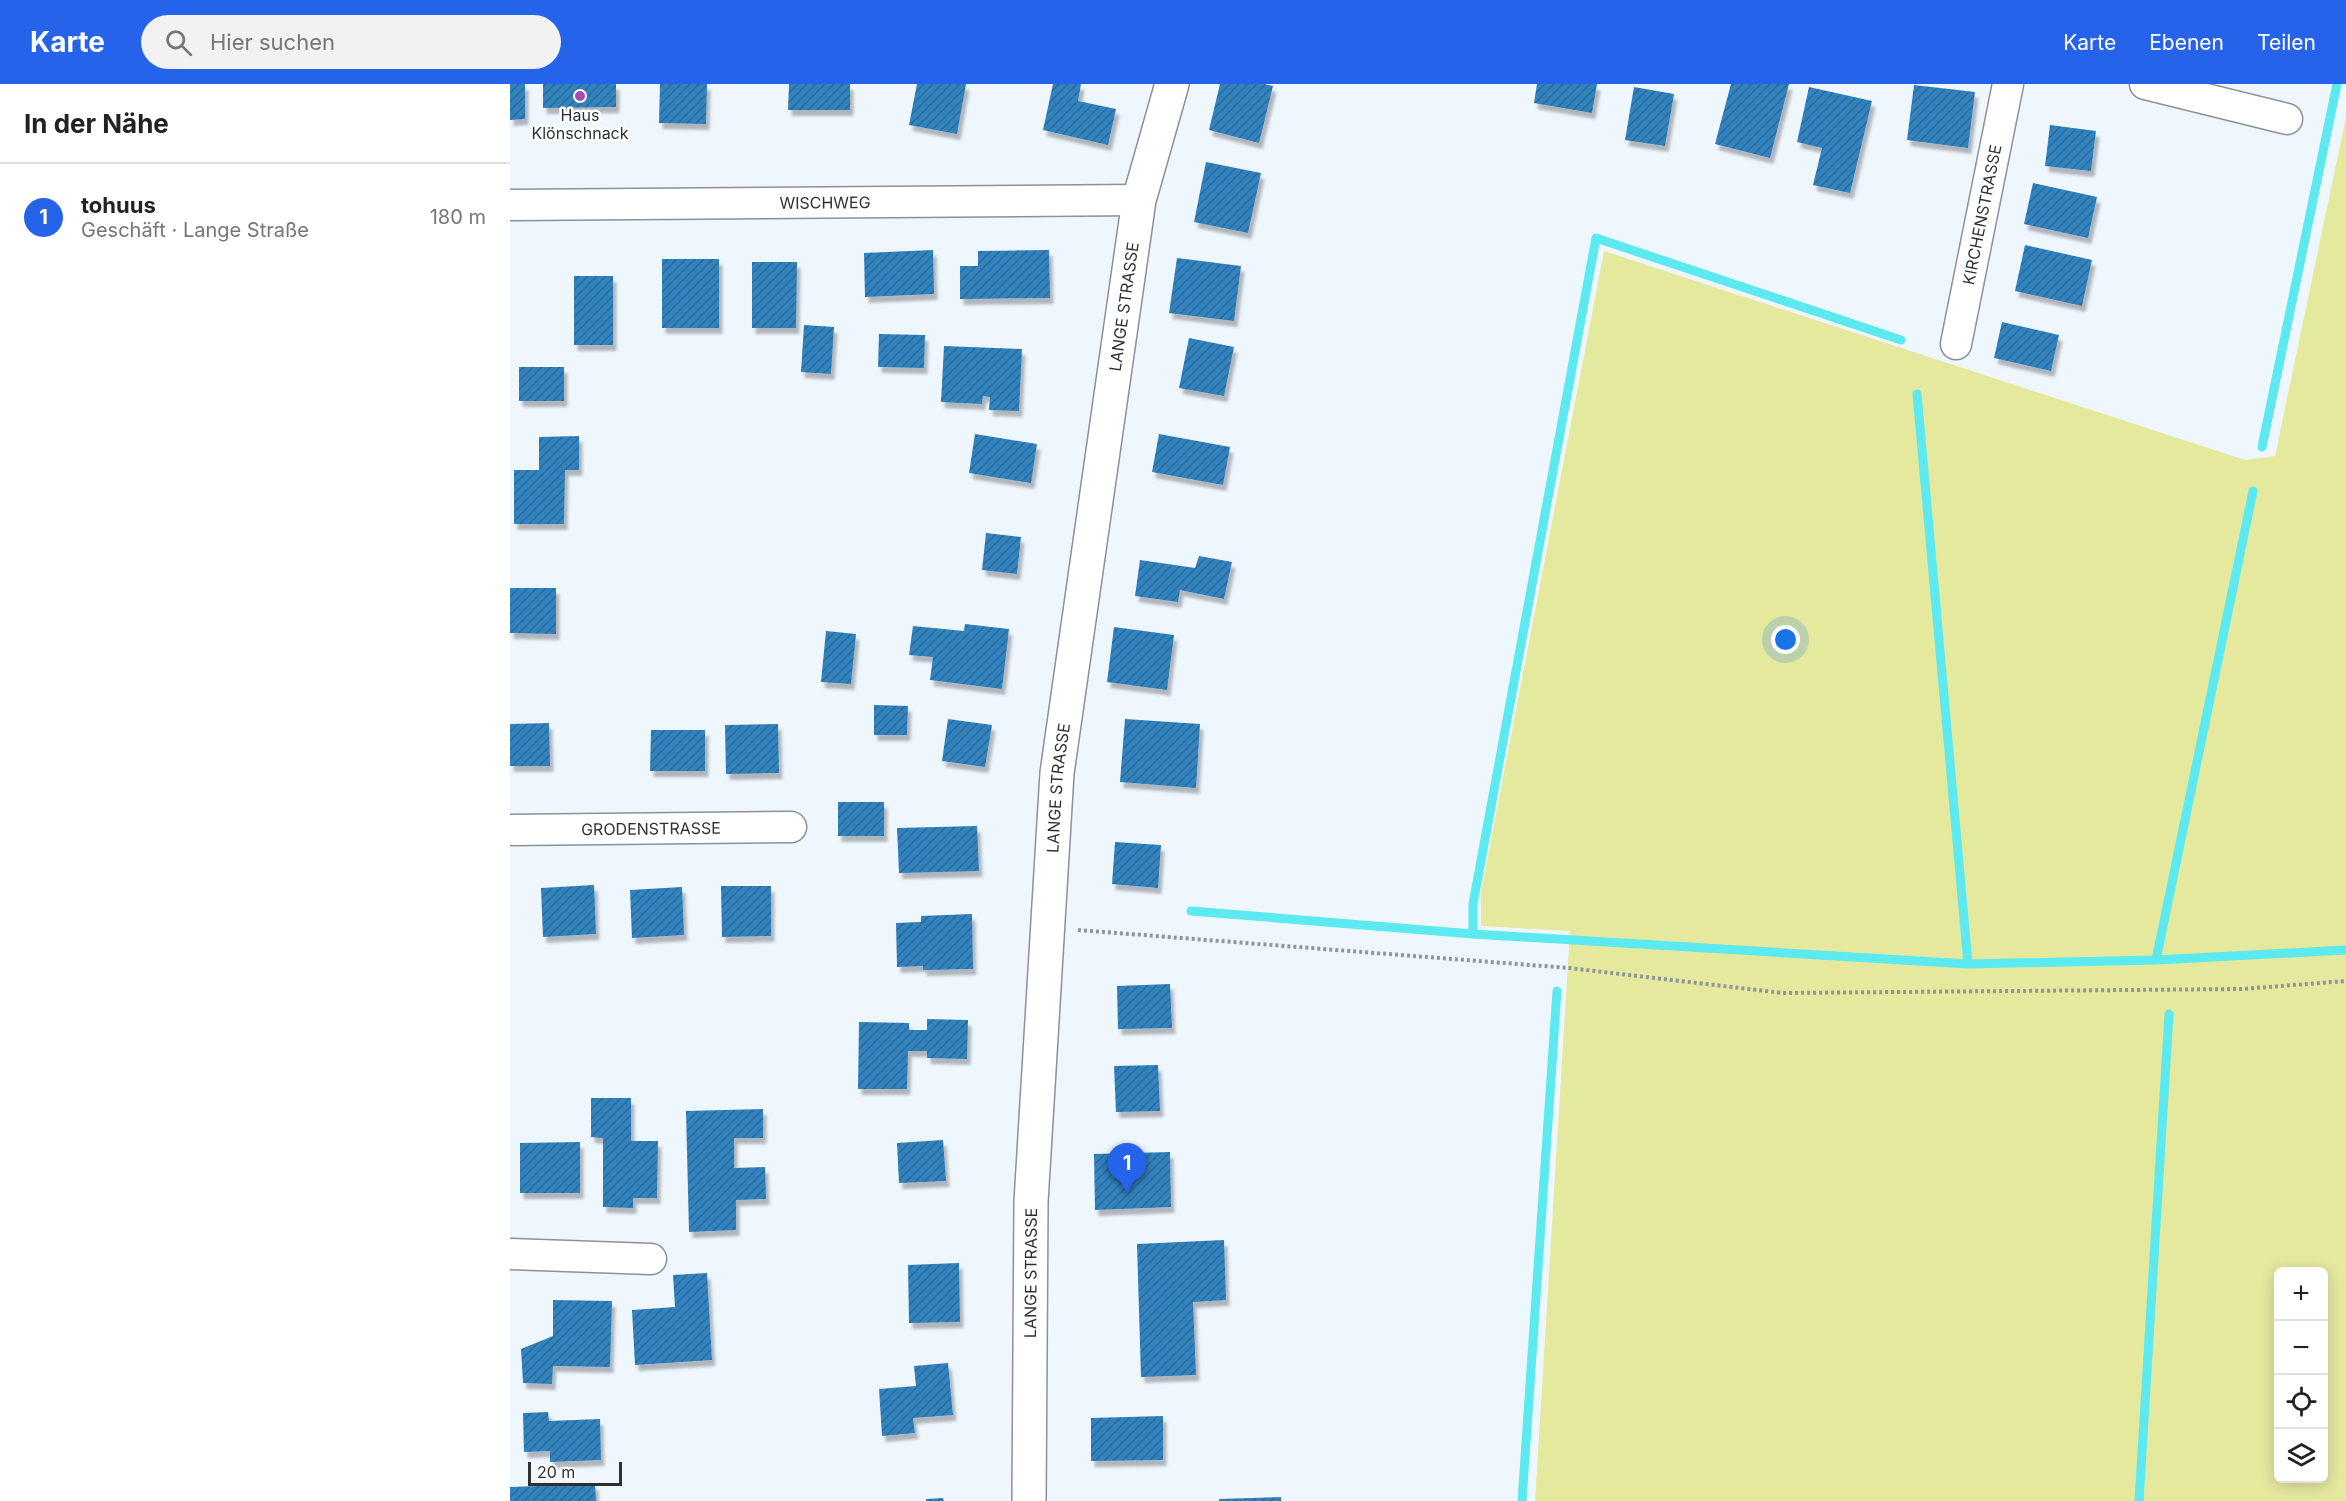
<!DOCTYPE html>
<html lang="de">
<head>
<meta charset="utf-8">
<style>
	body { margin:0; font-family:Inter,sans-serif; background:#f2f2f2; color:#222 }
	.controls { position:absolute; right:18px; bottom:18px; display:grid; overflow:hidden; border-radius:9px; box-shadow:0 3px 15px #0003 }
	.controls button { width:54px; height:54px; display:grid; place-items:center; padding:0; border:0; border-bottom:2px solid #e0e0e0; background:#fff; color:#222; font:30px sans-serif }
	.scale { position:absolute; left:18px; bottom:15px; width:94px; box-sizing:border-box; padding-left:6px; border:3px solid #2e3134; border-top:0; font-size:16px; line-height:21px; white-space:nowrap; color:#2e3134; -webkit-text-stroke:4px #fff; paint-order:stroke }
	.you { position:absolute; left:1276px; top:556px; width:21px; height:21px; margin:-15px; border:4px solid #fff; border-radius:50%; background:#1a73e8; box-shadow:0 0 0 9px #1a73e833 }
	.badge { display:grid; place-items:center; width:39px; height:39px; border-radius:50%; background:#2563eb; color:#fff; font-size:20px; font-weight:700 }
	.pin { position:absolute; translate:-50% -50px; filter:drop-shadow(0 2px 3px #0008) }
	.pin::after { content:''; position:absolute; top:32px; width:21px; height:18px; background:inherit; clip-path:polygon(0 0,100% 0,50% 100%) }
	.list { margin:0; padding:0; list-style:none }
	h2 { display:flex; justify-content:space-between; align-items:center; height:78px; margin:0; padding:0 24px; font-size:26px }
	h2 small { font-size:20px; font-weight:400; color:#767676 }
	.list li { display:grid; grid-template-columns:39px 1fr auto; gap:18px; align-items:center; box-sizing:border-box; height:108px; padding:0 24px; border-top:2px solid #e0e0e0 }
	.list b { display:block; font-size:22px; white-space:nowrap }
	.list p { margin:0; font-size:20px; white-space:nowrap; color:#767676 }
	.list em { font-size:20px; font-style:normal; color:#767676 }
	.icon { flex:none; width:33px; height:33px; fill:none; stroke:currentColor; stroke-width:2; stroke-linecap:round; stroke-linejoin:round }
	.map { position:relative; flex:none; width:1836px; height:1417px; overflow:hidden }
	header { display:flex; align-items:center; gap:36px; box-sizing:border-box; height:84px; padding:0 30px; background:#2563eb; color:#fff }
	header strong { font-size:28px }
	nav { display:flex; gap:33px; margin-inline-start:auto; font-size:21px }
	.search { width:420px; height:54px; background:#f2f2f2; display:flex; align-items:center; gap:15px; box-sizing:border-box; padding:0 21px; border-radius:33px; color:#767676; font-size:22px }
	main { display:flex }
	aside { flex:1; background:#fff }
	.map>svg:first-child { display:block }
	.grass { fill:#e4e99e; fill-rule:evenodd }
	.lines { fill:none; stroke-linecap:round; stroke-linejoin:round }
	.stream { stroke:#5ceaf0; stroke-width:9 }
	.building { fill:url(#building-hatch); filter:url(#shadow) }
	.minor-casing { stroke:#8a9298; stroke-width:33 }
	.tertiary-casing { stroke:#8a9298; stroke-width:36 }
	.path { stroke:#8f959a; stroke-width:4; stroke-dasharray:3 3; stroke-linecap:butt }
	.minor { stroke:#fff; stroke-width:30 }
	.tertiary { stroke:#fff; stroke-width:33 }
	.poi-dot { fill:#a74ab5; stroke:#fff; stroke-width:2 }
	.labels { text-anchor:middle; dominant-baseline:central; stroke-width:5; stroke-linejoin:round; paint-order:stroke }
	.poi-label { font-size:16px; fill:#2e3134; stroke:#fff }
	.street-label { font-size:16px; fill:#2e3134; stroke:#fff }
</style>
</head>
<body>
<header>
<strong>Karte</strong>
<div class="search"><svg class="icon" aria-label="search" viewBox="0 0 24 24"><circle cx="10" cy="10" r="6"/><path d="M15 15l6 6"/></svg>Hier suchen</div>
<nav><a>Karte</a><a>Ebenen</a><a>Teilen</a></nav>
</header>
<main>
<aside>
<h2>In der Nähe<small></small></h2>
<ul class="list">
<li><span class="badge">1</span><div><b>tohuus</b><p>Geschäft · Lange Straße</p></div><em>180 m</em></li>
</ul>
</aside>
<div class="map">
<svg width="1836" height="1417" viewBox="0 0 1836 1417">
	<defs>
		<pattern id="building-hatch" width="6" height="6" patternUnits="userSpaceOnUse" patternTransform="scale(1.5)"><rect width="6" height="6" fill="#3082be"/><path d="M-1 1l2-2M0 6l6-6M5 7l2-2" fill="none" stroke="#296b9b"/></pattern>
		<filter id="shadow"><feDropShadow dx="3.5" dy="6" stdDeviation="1.5" flood-color="#0004"/></filter>
	</defs>
	<rect width="100%" height="100%" fill="#eff7fe"/>
	<path class="grass" d="M1836,33V1417H1025L1060,847L971,842V808L1094,167L1735,376L1765,372ZM1768,1188H1814V1394H1768Z"/>
	<g class="lines">
		<path class="stream" d="M1407,310L1458,880
			M1752,363L1827,0
			M681,827L963,850L1458,880L1646,876L1836,866
			M963,850V820L1086,154L1391,256
			M1646,876L1743,407
			M1012,1417L1047,907
			M1629,1417L1659,930"/>
	</g>
	<path class="building" d="M0,0H15V35L0,36Z
		M33,0H106V23L33,24Z
		M150,0H197L196,40L149,39Z
		M279,0H340V26H278Z
		M407,0H456L447,50L399,41Z
		M543,0H571L568,17L606,25L598,61L533,46Z
		M710,0H754L763,2L749,59L699,46Z
		M1027,0H1087L1082,29L1024,19Z
		M1221,0H1279L1260,74L1205,60Z
		M1404,1L1465,8L1458,64L1397,56Z
		M1124,3L1164,10L1155,62L1115,56Z
		M1299,3L1362,17L1340,109L1303,101L1312,64L1287,58Z
		M1540,41L1586,47L1581,87L1535,82Z
		M696,78L751,89L738,149L684,138Z
		M1523,99L1587,113L1578,154L1514,140Z
		M1515,161L1582,176L1572,222L1505,207Z
		M423,166L424,210L355,213L354,169Z
		M539,166L540,214L450,215V182H468V167Z
		M667,174L731,182L724,237L659,229Z
		M152,175H209V244H152Z
		M242,178H287L286,244H242Z
		M64,192H103V261H64Z
		M1492,238L1549,251L1541,287L1484,274Z
		M294,241L324,243L321,290L291,288Z
		M369,250L415,251L414,284L368,283Z
		M679,254L724,263L714,312L669,304Z
		M434,262L512,265L509,327L479,326L480,313L473,312L472,320L431,318Z
		M9,283H54V317H9Z
		M465,350L527,360L521,399L459,389Z
		M649,350L720,363L713,401L642,388Z
		M69,352V386H55L54,440H4V386H29V353Z
		M476,449L511,453L507,490L472,486Z
		M689,472L722,478L714,515L670,506L668,518L625,512L630,476L685,484Z
		M0,504H46V550L0,549Z
		M455,540L499,545L492,605L420,596L423,573L399,571L403,542L454,547Z
		M604,543L664,551L657,606L597,598Z
		M316,547L346,550L341,600L311,598Z
		M364,621L398,622L397,651H364Z
		M438,635L482,641L475,683L432,677Z
		M615,635L690,640L686,704L610,698Z
		M39,639L40,682H0V640Z
		M268,640L269,689L216,690L215,641Z
		M141,646H195V687H140Z
		M328,718H374V752H328Z
		M467,742L469,787L389,789L387,744Z
		M605,758L651,761L648,804L602,800Z
		M84,801L86,850L33,853L31,804Z
		M211,802H261V852L212,853Z
		M172,803L174,851L122,854L120,806Z
		M462,830L463,885L413,886V882L387,883L386,839L411,838V832Z
		M660,900L662,944L608,945L607,902Z
		M417,935L458,936L457,975L417,974V967H398L397,1005H348L349,938L399,939V946H417Z
		M648,981L650,1027L606,1028L604,982Z
		M81,1014H121V1057H148L147,1114H123V1124L93,1123V1054L81,1053Z
		M253,1025V1054H224V1084L255,1083L256,1115L226,1116V1146L179,1148L176,1027Z
		M433,1056L436,1097L389,1099L387,1059Z
		M70,1058V1109H10V1059Z
		M660,1068L661,1123L585,1126L584,1070Z
		M714,1156L716,1216L683,1218L686,1291L631,1293L627,1160Z
		M449,1179L450,1238L399,1239L398,1181Z
		M197,1189L202,1276L125,1281L122,1226L165,1223L163,1191Z
		M43,1216L102,1217L100,1283L43,1282L42,1300L13,1299L11,1265L43,1252Z
		M438,1279L443,1331L403,1334L405,1349L372,1352L369,1305L406,1302L404,1282Z
		M38,1328L39,1337L90,1335L91,1376L40,1378V1367L14,1368L13,1329Z
		M653,1332V1376L581,1377V1334Z
		M85,1400L86,1417H0V1403Z
		M771,1413V1417H709V1415Z
		M433,1414L434,1417H416V1415Z"/>
	<g class="lines">
		<defs>
			<g id="minor">
				<path d="M1635,0L1777,35"/>
				<path id="s1" d="M0,121L629,116"/>
				<path id="s2" d="M1446,260L1498,0"/>
				<path id="s3" d="M0,746L281,743"/>
				<path d="M0,1170L141,1175"/>
			</g>
			<g id="tertiary">
				<path id="s4" d="M519,1417L521,1118L547,689L629,116L662,0"/>
			</g>
		</defs>
		<use href="#minor" class="minor-casing"/>
		<use href="#tertiary" class="tertiary-casing"/>
		<path class="path" d="M568,846L1059,884L1273,909L1732,905L1836,897"/>
		<use href="#minor" class="minor"/>
		<use href="#tertiary" class="tertiary"/>
	</g>
	<circle class="poi-dot" cx="70" cy="12" r="6"/>
	<g class="labels">
		<g class="poi-label">
			<text x="70" y="31">Haus<tspan x="70" dy="18">Klönschnack</tspan></text>
		</g>
		<g class="street-label">
			<text stroke="none"><textPath href="#s1" startOffset="315">WISCHWEG</textPath></text>
			<text stroke="none"><textPath href="#s2" startOffset="132">KIRCHENSTRASSE</textPath></text>
			<text stroke="none"><textPath href="#s4" startOffset="1200">LANGE STRASSE</textPath></text>
			<text stroke="none"><textPath href="#s4" startOffset="714">LANGE STRASSE</textPath></text>
			<text stroke="none"><textPath href="#s3" startOffset="141">GRODENSTRASSE</textPath></text>
			<text stroke="none"><textPath href="#s4" startOffset="228">LANGE STRASSE</textPath></text>
		</g>
	</g>
</svg>
<div class="controls">
<button>+</button>
<button>−</button>
<button><svg class="icon" aria-label="locate" viewBox="0 0 24 24"><circle cx="12" cy="12" r="6"/><path d="M12 2v4M12 18v4M2 12h4M18 12h4"/></svg></button>
<button><svg class="icon" aria-label="layers" viewBox="0 0 24 24"><path d="M12 4l9 5-9 5-9-5zM3 14l9 5 9-5"/></svg></button>
</div>
<div class="scale">20 m</div>
<div class="you"></div>
<div class="pin badge" style="left:617px;top:1109px">1</div>
</div>
</main>
</body>
</html>
